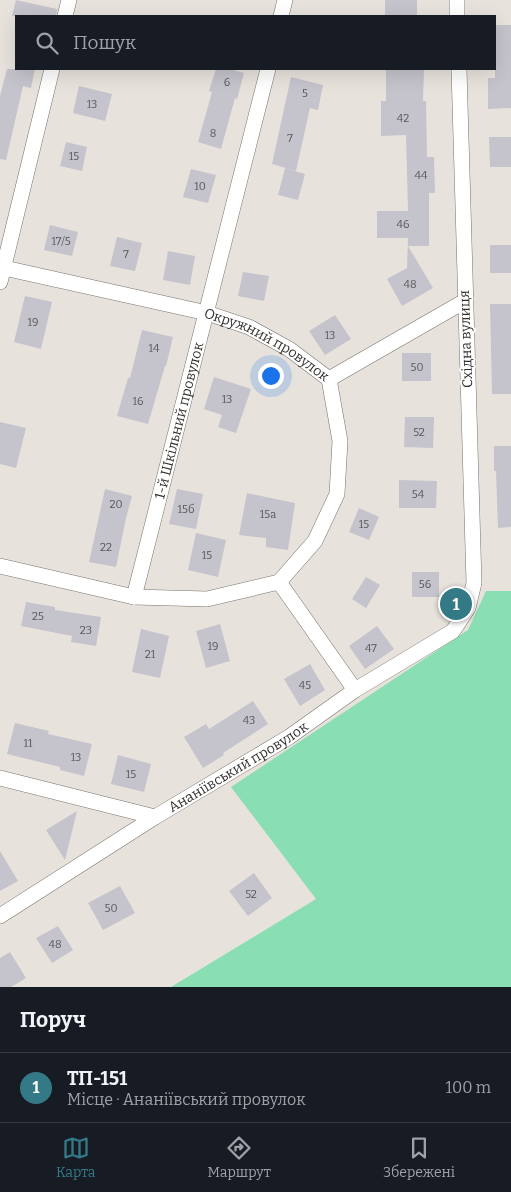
<!DOCTYPE html>
<html lang="uk">
<head>
<meta charset="utf-8">
<style>
	body { margin:0; font-family:Bitter,serif; background:#20242c; color:#f1f3f6 }
	.you { position:absolute; left:270px; top:375px; width:18px; height:18px; margin:-12px; border:4px solid #fff; border-radius:50%; background:#1a73e8; box-shadow:0 0 0 8px #1a73e833 }
	.badge { display:grid; place-items:center; width:32px; height:32px; border-radius:50%; background:#337986; color:#fff; font-size:16px; font-weight:700 }
	.pin { position:absolute; translate:-50% -50%; border:2px solid #fff; box-shadow:0 1px 5px #0006 }
	.list { margin:0; padding:0; list-style:none }
	h2 { display:flex; justify-content:space-between; align-items:center; height:65px; margin:0; padding:0 20px; font-size:21px }
	h2 small { font-size:16px; font-weight:400; color:#9ea1a6 }
	.list li { display:grid; grid-template-columns:32px 1fr auto; gap:15px; align-items:center; box-sizing:border-box; height:70px; padding:0 20px; border-top:1px solid #363941 }
	.list b { display:block; font-size:19px; white-space:nowrap }
	.list p { margin:0; font-size:16px; white-space:nowrap; color:#9ea1a6 }
	.list em { font-size:16px; font-style:normal; color:#9ea1a6 }
	.icon { flex:none; width:28px; height:28px; fill:none; stroke:currentColor; stroke-width:2; stroke-linecap:round; stroke-linejoin:round }
	.map { position:relative; flex:none; width:511px; height:987px; overflow:hidden }
	.search { position:absolute; background:#171b24; box-shadow:0 5px 20px #0002; left:15px; right:15px; top:15px; height:55px; display:flex; align-items:center; gap:12px; box-sizing:border-box; padding:0 18px; border-radius:0px; color:#9ea1a6; font-size:19px }
	.sheet { height:135px; background:#171b24 }
	nav { display:flex; justify-content:space-around; align-items:center; box-sizing:border-box; height:70px; border-top:1px solid #363941; background:#171b24; font-size:14px; color:#9ea1a6 }
	nav a { display:grid; justify-items:center; gap:2px }
	nav .on { color:#337986 }
	.map>svg:first-child { display:block }
	.green { fill:#8adeb3 }
	.building { fill:#c5c3cb }
	.lines { fill:none; stroke-linecap:round; stroke-linejoin:round }
	.street-casing { stroke:#78746e; stroke-width:16 }
	.street { stroke:#fff; stroke-width:15 }
	.labels { text-anchor:middle; dominant-baseline:central; stroke-width:4; stroke-linejoin:round; paint-order:stroke }
	.number-label { font-size:11px; fill:#585656 }
	.street-label { font-size:14px; fill:#34322f; stroke:#fff }
</style>
</head>
<body>
<div class="map">
<svg width="511" height="987" viewBox="0 0 511 987">
	<rect width="100%" height="100%" fill="#e7e3dc"/>
	<path class="green" d="M486,591H511V987H171L316,899L231,787L468,630Z"/>
	<path class="building" d="M16,0L57,9L56,16H12Z
		M385,0H417V16H385Z
		M495,25H511V108L488,109V78H495Z
		M7,69H35L31,88L23,86L6,160L0,159V96Z
		M216,69H230L244,73L237,99L235,98L221,149L198,142L212,92L209,91Z
		M386,69H424L423,101H426L427,157H434L435,193H429V246H408L433,288L402,306L387,279L407,268L408,238H377V211H408L406,135L381,136V101H386Z
		M291,77L323,85L318,110L310,108L296,171L272,164Z
		M79,86L112,94L105,121L73,113Z
		M489,137H511V167H490Z
		M66,142L87,147L82,171L60,166Z
		M285,168L305,174L298,200L278,195Z
		M191,169L216,175L208,203L183,197Z
		M50,225L78,232L72,256L44,250Z
		M117,237L142,243L135,271L110,266Z
		M490,245H511V273H490Z
		M168,251L195,256L190,285L163,280Z
		M243,272L269,276L264,301L238,296Z
		M25,296L52,302L41,349L14,342Z
		M490,304H511V394H492Z
		M335,315L351,339L325,355L309,331Z
		M142,330L173,337L166,366H165L148,424L117,416L128,378H130Z
		M402,353H431V381H402Z
		M214,377L251,389L236,433L218,427L222,415L204,409Z
		M405,417H434L433,448L404,447Z
		M0,422L26,428L16,468L0,464Z
		M494,446H511V527L498,528L496,471H494Z
		M399,480L437,481L436,508H399Z
		M105,489L132,496L126,518L116,567L89,562Z
		M177,489L203,494L196,529L169,524Z
		M247,493L295,503L288,550L266,547V538L239,535Z
		M359,508L379,517L369,540L349,532Z
		M196,533L226,540L218,577L188,570Z
		M412,572H439V597H412Z
		M366,577L380,585L366,608L352,599Z
		M26,602L55,607V610L101,617L96,646L71,642L72,636L21,626Z
		M220,624L230,661L206,668L196,631Z
		M377,626L394,649L365,669L349,646Z
		M141,629L169,636L160,678L132,672Z
		M310,664L325,690L300,706L284,679Z
		M253,701L268,724L223,753L224,755L203,768L184,737L206,724L209,729Z
		M15,723L49,731L48,734L92,744L84,776L60,770V767L7,754Z
		M118,755L151,764L144,792L111,784Z
		M77,811L65,860L46,830Z
		M0,851L18,881L0,891Z
		M254,873L272,898L248,916L229,891Z
		M120,886L135,913L103,930L88,903Z
		M58,926L73,950L52,963L36,938Z
		M10,952L26,978L11,987H0V958Z"/>
	<g class="lines">
		<defs>
			<g id="street">
				<path d="M457,0V16"/>
				<path d="M65,16L69,0"/>
				<path d="M281,16L285,0"/>
				<path id="s1" d="M0,267L207,313L249,327L289,349L329,379L340,441L337,494L315,541L279,582L207,599L134,597L0,566"/>
				<path d="M0,282L52,69"/>
				<path d="M329,379L465,301"/>
				<path d="M279,582L355,690"/>
				<path id="s2" d="M134,597L268,69"/>
				<path d="M0,778L155,817"/>
				<path id="s3" d="M0,916L155,817L289,737L355,690L453,631L468,608L474,583L459,69"/>
			</g>
		</defs>
		<use href="#street" class="street-casing"/>
		<use href="#street" class="street"/>
	</g>
	<g class="labels">
		<g class="number-label">
			<text x="227" y="82">6</text>
			<text x="305" y="93">5</text>
			<text x="92" y="104">13</text>
			<text x="403" y="118">42</text>
			<text x="213" y="133">8</text>
			<text x="290" y="138">7</text>
			<text x="74" y="156">15</text>
			<text x="421" y="175">44</text>
			<text x="200" y="186">10</text>
			<text x="403" y="224">46</text>
			<text x="61" y="241">17/5</text>
			<text x="126" y="254">7</text>
			<text x="410" y="284">48</text>
			<text x="33" y="322">19</text>
			<text x="330" y="335">13</text>
			<text x="154" y="348">14</text>
			<text x="417" y="367">50</text>
			<text x="227" y="399">13</text>
			<text x="138" y="401">16</text>
			<text x="419" y="432">52</text>
			<text x="418" y="494">54</text>
			<text x="116" y="504">20</text>
			<text x="186" y="509">15б</text>
			<text x="268" y="514">15а</text>
			<text x="364" y="524">15</text>
			<text x="106" y="547">22</text>
			<text x="207" y="555">15</text>
			<text x="425" y="584">56</text>
			<text x="38" y="616">25</text>
			<text x="86" y="630">23</text>
			<text x="213" y="646">19</text>
			<text x="371" y="648">47</text>
			<text x="150" y="654">21</text>
			<text x="305" y="685">45</text>
			<text x="249" y="720">43</text>
			<text x="28" y="743">11</text>
			<text x="76" y="757">13</text>
			<text x="131" y="774">15</text>
			<text x="251" y="894">52</text>
			<text x="111" y="908">50</text>
			<text x="55" y="944">48</text>
		</g>
		<g class="street-label">
			<text transform="translate(466 339) rotate(-92)">Східна вулиця</text>
			<text stroke="none"><textPath href="#s1" startOffset="280">Окружний провулок</textPath></text>
			<text stroke="none"><textPath href="#s2" startOffset="182">1-й Шкільний провулок</textPath></text>
			<text stroke="none"><textPath href="#s3" startOffset="281">Ананіївський провулок</textPath></text>
		</g>
	</g>
</svg>
<div class="you"></div>
<div class="pin badge" style="left:456px;top:604px">1</div>
<div class="search"><svg class="icon" aria-label="search" viewBox="0 0 24 24"><circle cx="10" cy="10" r="6"/><path d="M15 15l6 6"/></svg>Пошук</div>
</div>
<section class="sheet">
<h2>Поруч<small></small></h2>
<ul class="list">
<li><span class="badge">1</span><div><b>ТП-151</b><p>Місце · Ананіївський провулок</p></div><em>100 m</em></li>
</ul>
</section>
<nav>
<a class="on"><svg class="icon" aria-label="map" viewBox="0 0 24 24"><path d="M3 6l6-2 6 2 6-2v14l-6 2-6-2-6 2zM9 4v14M15 6v14"/></svg>Карта</a>
<a><svg class="icon" aria-label="directions" viewBox="0 0 24 24"><path d="M12 3l9 9-9 9-9-9zM9 14v-3h6M13 9l2 2-2 2"/></svg>Маршрут</a>
<a><svg class="icon" aria-label="saved" viewBox="0 0 24 24"><path d="M7 4h10v16l-5-4-5 4z"/></svg>Збережені</a>
</nav>
</body>
</html>
